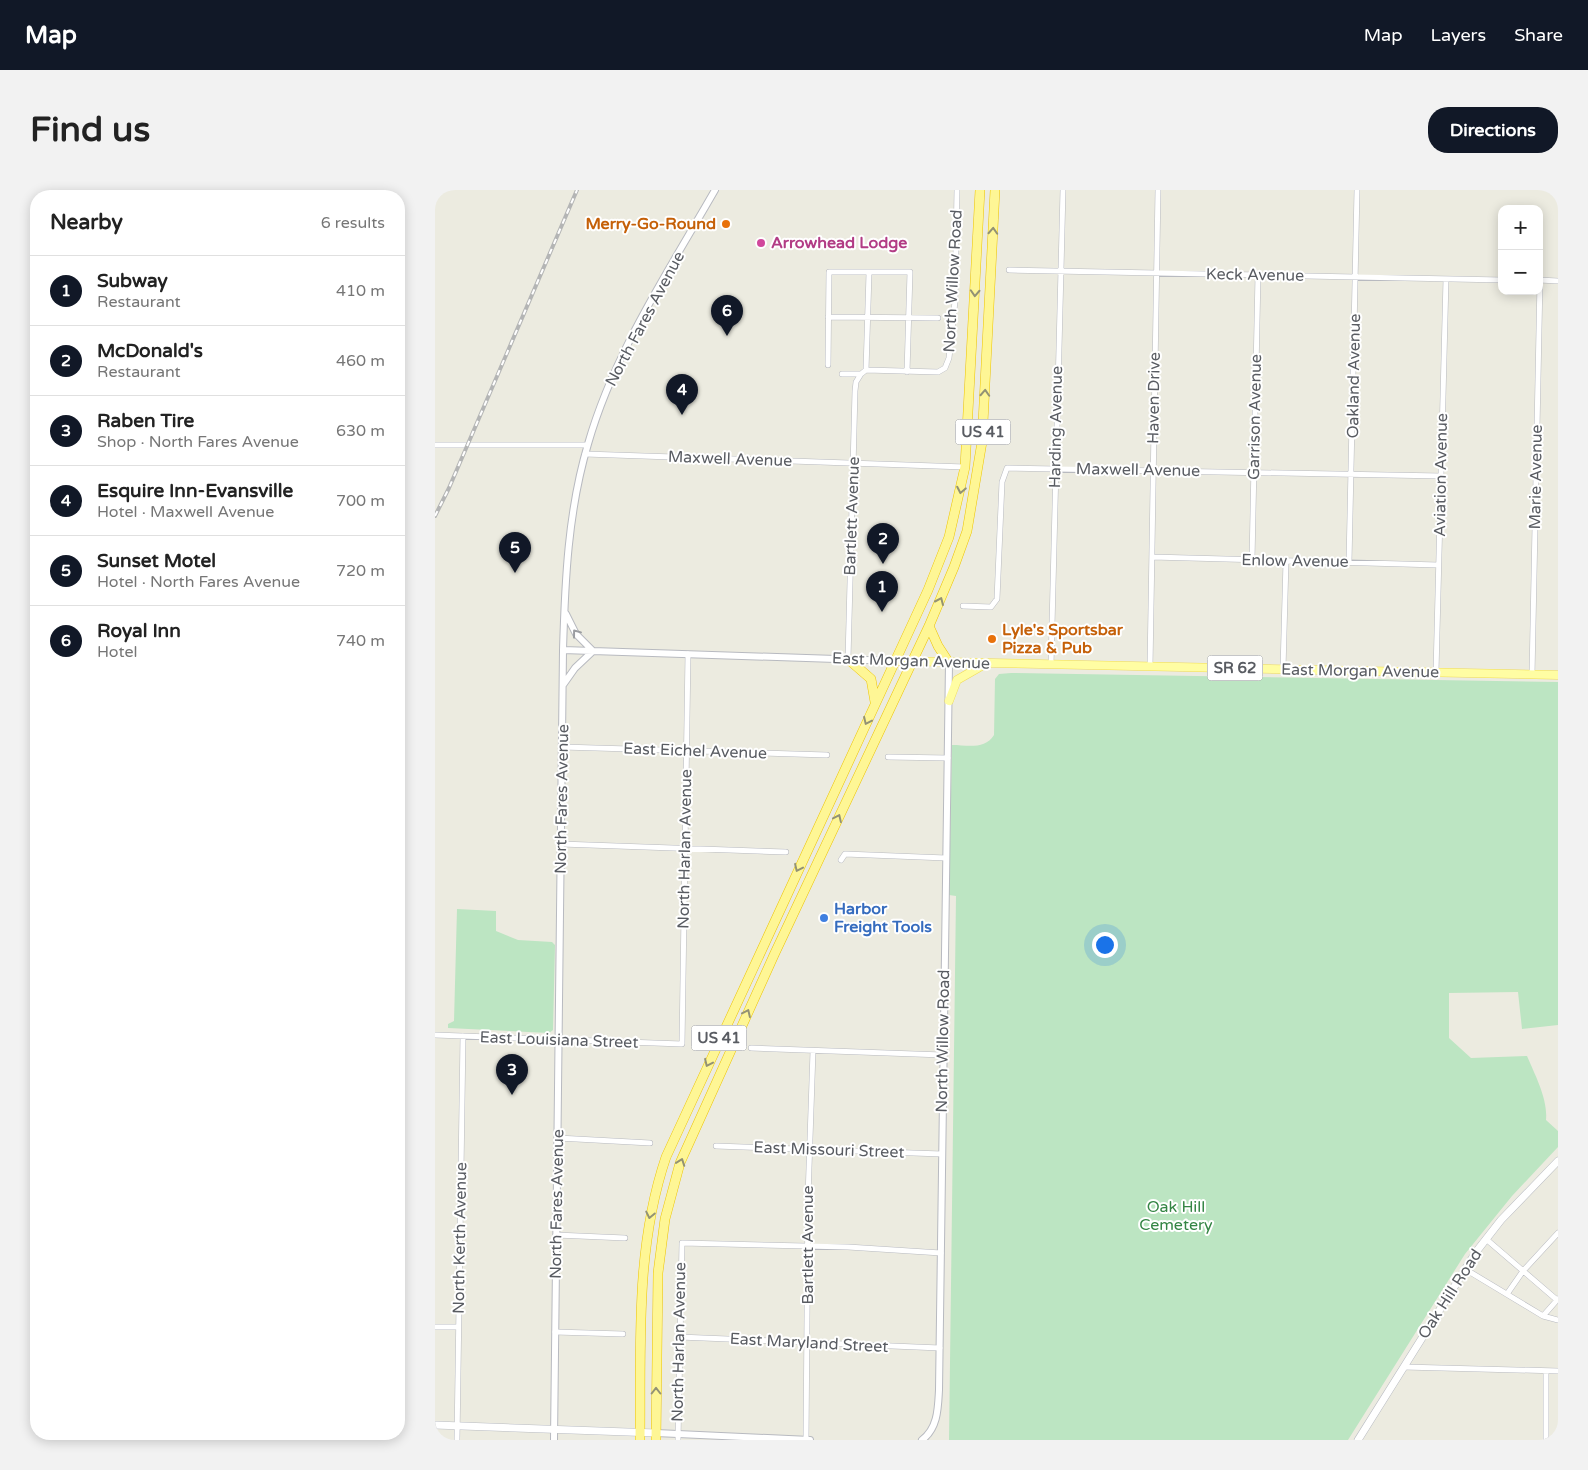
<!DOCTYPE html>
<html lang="en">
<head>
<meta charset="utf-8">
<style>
	body { margin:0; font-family:"Varela Round",sans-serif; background:#f2f2f2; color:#222 }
	.controls { position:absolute; right:15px; top:15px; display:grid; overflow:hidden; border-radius:10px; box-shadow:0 2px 12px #0003 }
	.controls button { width:45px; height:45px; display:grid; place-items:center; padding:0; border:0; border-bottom:1px solid #e0e0e0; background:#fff; color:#222; font:25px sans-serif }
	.you { position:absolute; left:669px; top:754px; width:18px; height:18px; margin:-12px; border:4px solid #fff; border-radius:50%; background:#1a73e8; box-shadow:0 0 0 8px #1a73e833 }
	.badge { display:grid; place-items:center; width:32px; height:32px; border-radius:50%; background:#111827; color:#fff; font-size:16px; font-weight:700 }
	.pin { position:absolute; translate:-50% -41px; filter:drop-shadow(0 1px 2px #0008) }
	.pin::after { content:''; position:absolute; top:26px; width:18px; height:15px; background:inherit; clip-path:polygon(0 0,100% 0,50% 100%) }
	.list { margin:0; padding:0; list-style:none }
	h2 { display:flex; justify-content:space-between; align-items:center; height:65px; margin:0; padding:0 20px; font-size:21px }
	h2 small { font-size:16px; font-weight:400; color:#767676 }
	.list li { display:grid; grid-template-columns:32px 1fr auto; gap:15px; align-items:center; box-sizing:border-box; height:70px; padding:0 20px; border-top:1px solid #e0e0e0 }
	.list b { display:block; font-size:19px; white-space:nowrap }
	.list p { margin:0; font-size:16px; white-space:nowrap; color:#767676 }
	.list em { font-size:16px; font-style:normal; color:#767676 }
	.map { position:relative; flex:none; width:1123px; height:1250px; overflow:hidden; border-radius:20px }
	header { display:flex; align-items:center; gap:30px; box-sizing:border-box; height:70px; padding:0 25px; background:#111827; color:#fff }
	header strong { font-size:24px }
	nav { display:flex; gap:28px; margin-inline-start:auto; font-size:18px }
	.intro { display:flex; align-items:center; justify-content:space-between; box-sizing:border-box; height:120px; padding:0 30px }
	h1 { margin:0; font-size:35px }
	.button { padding:12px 22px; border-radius:20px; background:#111827; color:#fff; font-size:18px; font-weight:700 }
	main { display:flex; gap:30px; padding:0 30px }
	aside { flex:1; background:#fff; border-radius:20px; box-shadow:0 2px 12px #0003 }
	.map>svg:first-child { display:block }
	.green { fill:#bce5c2 }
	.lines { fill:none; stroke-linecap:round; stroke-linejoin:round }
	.minor-casing { stroke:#b8bac0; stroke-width:6 }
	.tertiary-casing { stroke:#b8bac0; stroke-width:8 }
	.secondary-casing { stroke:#b9bcc3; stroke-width:8 }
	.primary-casing { stroke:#f1dc55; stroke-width:9 }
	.trunk-casing { stroke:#edc400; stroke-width:10 }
	.minor { stroke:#fff; stroke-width:5 }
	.tertiary { stroke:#fff; stroke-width:6 }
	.secondary { stroke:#fff; stroke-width:7 }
	.primary { stroke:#fffda3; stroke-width:8 }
	.trunk { stroke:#fef695; stroke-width:9 }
	.rail-casing { stroke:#b4b5b5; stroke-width:4 }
	.rail { stroke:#fff; stroke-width:2; stroke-dasharray:5.5; stroke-linecap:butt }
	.oneway { stroke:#939274 }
	.oneway2 { stroke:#9b9da1 }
	.food-dot { fill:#e8710a; stroke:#fff; stroke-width:2 }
	.hotel-dot { fill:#d1479c; stroke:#fff; stroke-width:2 }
	.shop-dot { fill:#3f7fe0; stroke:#fff; stroke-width:2 }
	.labels { text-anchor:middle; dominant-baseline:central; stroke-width:4; stroke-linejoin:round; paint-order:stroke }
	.shield { fill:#fff; stroke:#8b8d91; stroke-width:1 }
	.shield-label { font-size:15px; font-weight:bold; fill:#595c62 }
	.food-label { font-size:16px; font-weight:bold; fill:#c56008; stroke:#fff; text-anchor:end }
	.hotel-label { font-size:16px; font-weight:bold; fill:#b23c85; stroke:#fff; text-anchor:start }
	.street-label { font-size:16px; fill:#595c62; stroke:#fff }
	.shop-label { font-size:16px; font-weight:bold; fill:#366cbe; stroke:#fff; text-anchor:start }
	.park-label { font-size:16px; fill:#348544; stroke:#fff }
</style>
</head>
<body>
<header>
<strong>Map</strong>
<nav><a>Map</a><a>Layers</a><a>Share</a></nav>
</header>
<div class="intro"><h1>Find us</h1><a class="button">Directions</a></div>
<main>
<aside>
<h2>Nearby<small>6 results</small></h2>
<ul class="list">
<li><span class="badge">1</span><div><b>Subway</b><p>Restaurant</p></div><em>410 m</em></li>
<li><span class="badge">2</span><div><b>McDonald's</b><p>Restaurant</p></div><em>460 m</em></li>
<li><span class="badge">3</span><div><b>Raben Tire</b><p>Shop · North Fares Avenue</p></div><em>630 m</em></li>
<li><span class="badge">4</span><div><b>Esquire Inn-Evansville</b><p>Hotel · Maxwell Avenue</p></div><em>700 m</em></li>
<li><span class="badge">5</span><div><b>Sunset Motel</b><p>Hotel · North Fares Avenue</p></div><em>720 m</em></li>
<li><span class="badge">6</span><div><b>Royal Inn</b><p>Hotel</p></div><em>740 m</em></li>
</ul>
</aside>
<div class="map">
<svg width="1123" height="1250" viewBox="0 0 1123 1250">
	<rect width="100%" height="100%" fill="#ecebe0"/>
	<path class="green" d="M576,483L1123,492V835L1087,839L1083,802L1014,803V848L1036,868L1092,866C1100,885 1113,909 1111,930L1123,941V957L1077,1006L1030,1064L913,1250H514L521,706L514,705L517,555C532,555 550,560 559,545L560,489L564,484Z
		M22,719L61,721V741L83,750L117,752L120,755L118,840L114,843L13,838V834L19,831Z"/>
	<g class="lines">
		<defs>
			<path id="minor" d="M574,80L1067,90
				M1104,90L1123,91
				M393,127L503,128
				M393,175L394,82H475L472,182
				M431,180L434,83
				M407,184H426L431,180L503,182L510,178L514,168L520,111L522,0
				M0,255H152
				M150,264L530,277
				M717,367L1003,375
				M817,370L823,85
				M914,372L922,0
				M528,416L556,417L562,409L567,292L572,278L1006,286
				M413,469L420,201L421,192L426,184
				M616,475L628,0
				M715,477L723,0
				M848,479L851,371
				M1001,482L1011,89
				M1097,485L1105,90
				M127,557L392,565
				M453,567L513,568
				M126,654L351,662
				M406,670L410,664L511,668
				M0,845L247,854L253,464
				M316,858L508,865
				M123,948L215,953
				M281,956L507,964
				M121,1045L190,1048
				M1051,1049L1122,1110
				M1030,1079L1108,1126L1123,1109
				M1072,1104L1088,1081L1123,1043
				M1108,1126L1123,1130
				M0,1137H23
				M120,1142L188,1144
				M244,1147L505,1158
				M969,1177L1123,1181
				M1111,1181V1250
				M22,1250L28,846
				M243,1250L247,1053L413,1057L506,1063
				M371,1250L373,1007L378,861"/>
			<path id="tertiary" d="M128,460L460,471
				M128,495L140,478L158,461L141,444L131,424
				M221,1243L375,1250
				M119,1250L128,460C130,391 133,321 153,254C179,163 233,82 280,0
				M487,1250C503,1238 503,1218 504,1200L514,473"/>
			<path id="secondary" d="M0,1235L221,1243
				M923,1250L1041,1062L1066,1030L1123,971"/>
			<path id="primary" d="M460,471L1123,485
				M514,511L522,490L550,474"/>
			<path id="trunk" d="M494,436L503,456L514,473
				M413,469L436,489L440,512
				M205,1250C206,1154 200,1058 231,967L493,400L514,347L530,277L545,0
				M221,1250L223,1083L230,1029L245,973L339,765L494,436L519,377L532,341L547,252L560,0"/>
		</defs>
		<use href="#minor" class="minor-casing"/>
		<use href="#tertiary" class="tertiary-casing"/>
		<use href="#secondary" class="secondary-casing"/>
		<use href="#primary" class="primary-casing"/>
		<use href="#trunk" class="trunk-casing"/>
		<use href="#minor" class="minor"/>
		<use href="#tertiary" class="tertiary"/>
		<use href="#secondary" class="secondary"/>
		<use href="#primary" class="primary"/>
		<use href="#trunk" class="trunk"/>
		<defs>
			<path id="rail" d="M0,326L14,298L142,0"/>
		</defs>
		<use href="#rail" class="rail-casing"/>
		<use href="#rail" class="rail"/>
	</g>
	<defs><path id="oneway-chevron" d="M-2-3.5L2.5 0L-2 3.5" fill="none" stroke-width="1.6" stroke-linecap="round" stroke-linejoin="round" transform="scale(1.25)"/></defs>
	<g class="oneway">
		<use href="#oneway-chevron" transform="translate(558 41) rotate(-87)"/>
		<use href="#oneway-chevron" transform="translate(540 103) rotate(93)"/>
		<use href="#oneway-chevron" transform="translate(550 203) rotate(-87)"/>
		<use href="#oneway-chevron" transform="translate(526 300) rotate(101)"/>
		<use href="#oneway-chevron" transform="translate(505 411) rotate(-66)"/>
		<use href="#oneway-chevron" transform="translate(432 531) rotate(115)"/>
		<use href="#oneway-chevron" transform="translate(403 628) rotate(-65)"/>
		<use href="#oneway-chevron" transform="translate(363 678) rotate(115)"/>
		<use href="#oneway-chevron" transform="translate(312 823) rotate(-65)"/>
		<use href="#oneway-chevron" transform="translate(273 873) rotate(115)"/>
		<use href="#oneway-chevron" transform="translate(246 972) rotate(-70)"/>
		<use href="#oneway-chevron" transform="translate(215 1025) rotate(102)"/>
		<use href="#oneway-chevron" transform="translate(221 1201) rotate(-90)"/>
	</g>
	<use class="oneway2" href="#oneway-chevron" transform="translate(141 443) rotate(-127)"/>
	<g class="food-dot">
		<circle cx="291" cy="34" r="5"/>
		<circle cx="557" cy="449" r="5"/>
	</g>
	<circle class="hotel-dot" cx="326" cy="53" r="5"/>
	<circle class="shop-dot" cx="389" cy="728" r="5"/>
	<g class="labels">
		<g class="shield">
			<rect x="520.5" y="229.5" width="55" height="25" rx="4"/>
			<rect x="772.5" y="465.5" width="55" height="25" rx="4"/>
			<rect x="256.5" y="835.5" width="55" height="25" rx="4"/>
		</g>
		<g class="shield-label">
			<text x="548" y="242">US 41</text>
			<text x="800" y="478">SR 62</text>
			<text x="284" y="848">US 41</text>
		</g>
		<g class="food-label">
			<text x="281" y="34">Merry-Go-Round</text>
			<text x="567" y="440" text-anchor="start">Lyle's Sportsbar<tspan x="567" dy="18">Pizza &amp; Pub</tspan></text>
		</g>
		<g class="hotel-label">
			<text x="336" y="53">Arrowhead Lodge</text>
		</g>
		<g class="street-label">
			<text transform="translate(820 85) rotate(1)">Keck Avenue</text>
			<text transform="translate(518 91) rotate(-87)">North Willow Road</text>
			<text transform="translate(210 129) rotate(-62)">North Fares Avenue</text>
			<text transform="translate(919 186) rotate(-89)">Oakland Avenue</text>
			<text transform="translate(719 208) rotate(-89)">Haven Drive</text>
			<text transform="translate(820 227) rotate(-89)">Garrison Avenue</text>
			<text transform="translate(621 237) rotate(-89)">Harding Avenue</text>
			<text transform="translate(295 269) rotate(2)">Maxwell Avenue</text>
			<text transform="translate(703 280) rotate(1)">Maxwell Avenue</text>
			<text transform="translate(1006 285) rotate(-89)">Aviation Avenue</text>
			<text transform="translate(1101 287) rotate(-89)">Marie Avenue</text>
			<text transform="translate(417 326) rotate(-88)">Bartlett Avenue</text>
			<text transform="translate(860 371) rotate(1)">Enlow Avenue</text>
			<text transform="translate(476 471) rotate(2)">East Morgan Avenue</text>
			<text transform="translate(925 481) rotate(1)">East Morgan Avenue</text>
			<text transform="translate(260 561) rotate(2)">East Eichel Avenue</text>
			<text transform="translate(127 609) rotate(-89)">North Fares Avenue</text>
			<text transform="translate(250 659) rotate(-89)">North Harlan Avenue</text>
			<text transform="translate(124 850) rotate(2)">East Louisiana Street</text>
			<text transform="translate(508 851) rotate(-89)">North Willow Road</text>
			<text transform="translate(394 960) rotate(2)">East Missouri Street</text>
			<text transform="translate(122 1014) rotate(-89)">North Fares Avenue</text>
			<text transform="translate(25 1048) rotate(-89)">North Kerth Avenue</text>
			<text transform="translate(373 1055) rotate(-90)">Bartlett Avenue</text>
			<text transform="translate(1015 1104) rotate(-57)">Oak Hill Road</text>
			<text transform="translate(244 1152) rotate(-89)">North Harlan Avenue</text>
			<text transform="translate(374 1153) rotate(3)">East Maryland Street</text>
		</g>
		<g class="shop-label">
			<text x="399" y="719">Harbor<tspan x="399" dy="18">Freight Tools</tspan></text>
		</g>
		<g class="park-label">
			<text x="741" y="1017">Oak Hill<tspan x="741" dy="18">Cemetery</tspan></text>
		</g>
	</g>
</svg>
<div class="controls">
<button>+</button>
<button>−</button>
</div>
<div class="you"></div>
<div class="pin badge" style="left:447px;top:422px">1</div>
<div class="pin badge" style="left:448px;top:374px">2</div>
<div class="pin badge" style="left:77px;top:905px">3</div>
<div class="pin badge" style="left:247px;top:225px">4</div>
<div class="pin badge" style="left:80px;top:383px">5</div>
<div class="pin badge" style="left:292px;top:146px">6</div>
</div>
</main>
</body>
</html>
